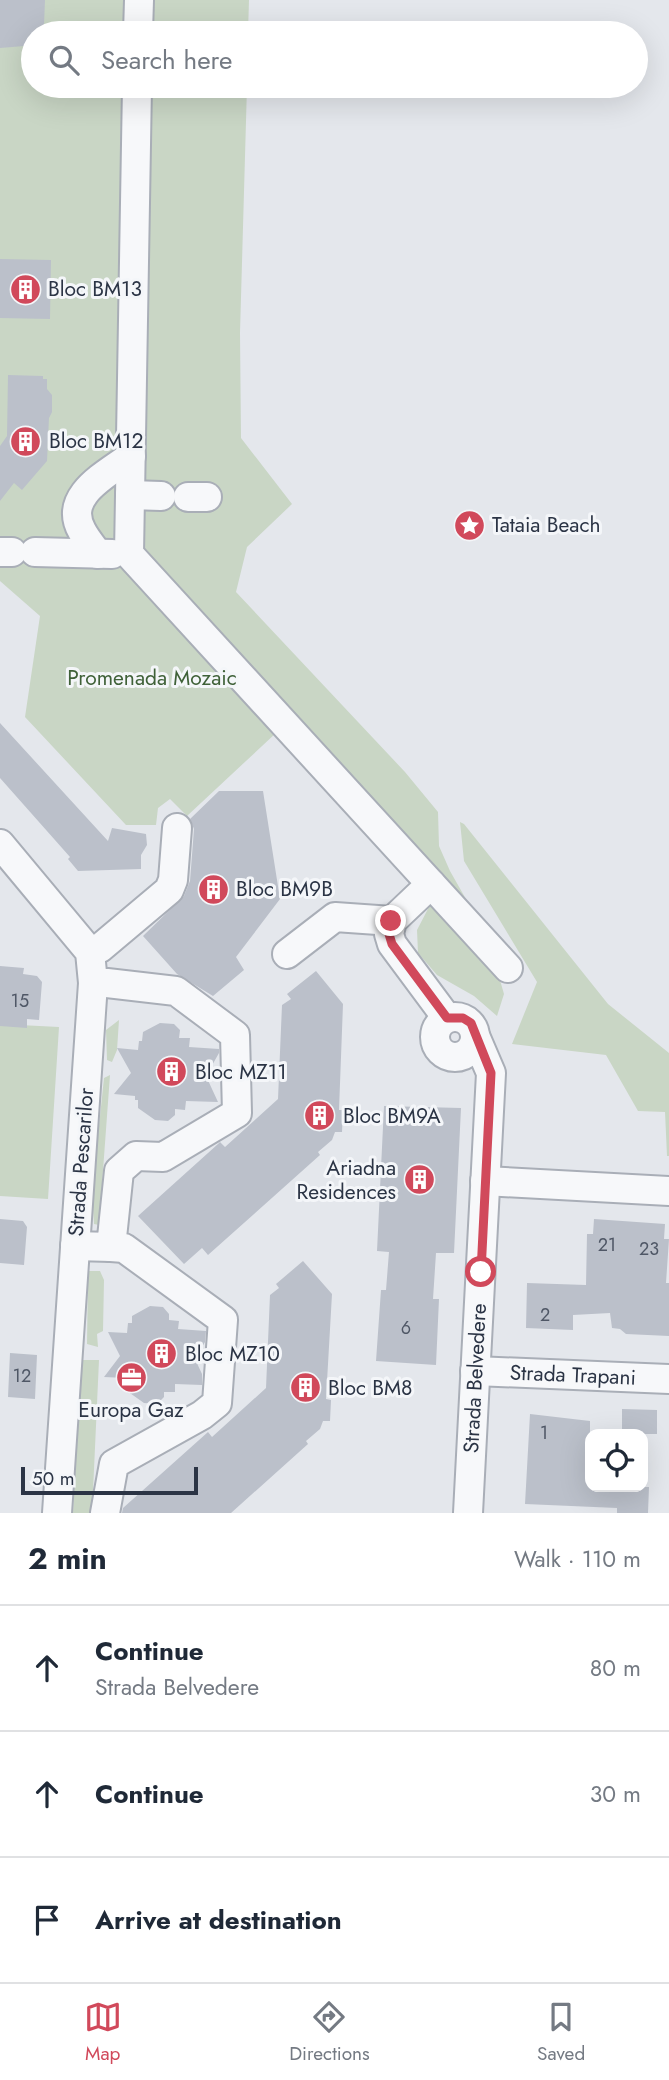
<!DOCTYPE html>
<html lang="en">
<head>
<meta charset="utf-8">
<style>
	body { margin:0; font-family:Jost,sans-serif; background:#f6f6f7; color:#1f2937 }
	.controls { position:absolute; right:21px; bottom:21px; display:grid; overflow:hidden; border-radius:14px; box-shadow:0 7px 28px #0002 }
	.controls button { width:63px; height:63px; display:grid; place-items:center; padding:0; border:0; border-bottom:2px solid #e0e1e3; background:#fff; color:#1f2937; font:35px sans-serif }
	.scale { position:absolute; left:21px; bottom:18px; width:177px; box-sizing:border-box; padding-left:7px; border:4px solid #2b3445; border-top:0; font-size:19px; line-height:24px; white-space:nowrap; color:#2b3445; -webkit-text-stroke:5px #f4f6f9; paint-order:stroke }
	.stop { position:absolute; width:21px; height:21px; margin:-16px; border:5px solid #d1495b; border-radius:50%; background:#fff }
	.stop.end { background:#d1495b; border-color:#fff; box-shadow:0 2px 7px #0008 }
	.list { margin:0; padding:0; list-style:none }
	h2 { display:flex; justify-content:space-between; align-items:center; height:91px; margin:0; padding:0 28px; font-size:30px }
	h2 small { font-size:23px; font-weight:400; color:#747a83 }
	.list li { display:grid; grid-template-columns:46px 1fr auto; gap:21px; align-items:center; box-sizing:border-box; height:126px; padding:0 28px; border-top:2px solid #e0e1e3 }
	.list b { display:block; font-size:26px; white-space:nowrap }
	.list p { margin:0; font-size:23px; white-space:nowrap; color:#747a83 }
	.list em { font-size:23px; font-style:normal; color:#747a83 }
	.icon { flex:none; width:38px; height:38px; fill:none; stroke:currentColor; stroke-width:2; stroke-linecap:round; stroke-linejoin:round }
	.map { position:relative; flex:none; width:669px; height:1513px; overflow:hidden }
	.search { position:absolute; background:#fff; box-shadow:0 7px 28px #0002; left:21px; right:21px; top:21px; height:77px; display:flex; align-items:center; gap:18px; box-sizing:border-box; padding:0 24px; border-radius:38px; color:#747a83; font-size:26px }
	.sheet { height:469px; background:#fff }
	nav { display:flex; justify-content:space-around; align-items:center; box-sizing:border-box; height:98px; border-top:2px solid #e0e1e3; background:#fff; font-size:19px; color:#747a83 }
	nav a { display:grid; justify-items:center; gap:4px }
	nav .on { color:#d1495b }
	.map>svg:first-child { display:block }
	.green { fill:#c9d6c5 }
	.building { fill:#bbc0ca }
	.lines { fill:none; stroke-linecap:round; stroke-linejoin:round }
	.minor-casing { stroke:#a9aeb7; stroke-width:32 }
	.minor { stroke:#f7f8fa; stroke-width:28 }
	.route { stroke:#d1495b; stroke-width:9 }
	.labels { text-anchor:middle; dominant-baseline:central; stroke-width:6; stroke-linejoin:round; paint-order:stroke }
	.number-label { font-size:18px; fill:#4f5766 }
	.poi-label { font-size:21px; fill:#2b3445; stroke:#f4f6f9; text-anchor:start }
	.park-label { font-size:21px; fill:#3f6138; stroke:#f4f6f9 }
	.street-label { font-size:21px; fill:#2b3445; stroke:#f4f6f9 }
</style>
</head>
<body>
<div class="map">
<svg width="669" height="1513" viewBox="0 0 669 1513">
	<rect width="100%" height="100%" fill="#e4e7ec"/>
	<path class="green" d="M0,0H249L248,33H33V86H247L240,333L241,438L292,504L247,547L236,592L405,772L438,812L439,846L450,871L479,922L291,719L187,816L170,799L158,808L156,825H126L25,717L40,616L0,581Z
		M460,822L464,824L608,1004L669,1053V1156H667L665,1112L638,1111L606,1055L512,1044L537,982L464,861Z
		M430,905L495,963L504,994L497,1016L474,996L437,975L418,953L417,930Z
		M119,1020L117,1050L112,1062L107,1060L106,1030Z
		M0,1024L59,1027L48,1199L0,1196Z
		M110,1075L99,1225L94,1224L92,1193L104,1078Z
		M88,1271H100L104,1280L103,1331L97,1334L98,1347L87,1344Z
		M81,1360H99L92,1513H73Z"/>
	<path class="building" d="M0,0H45L44,25L33,33V38L24,46L0,48Z
		M0,259L51,260L50,319L0,318Z
		M8,375L43,376V379H47V389L52,395V412L49,418L47,461L22,490L14,483L0,501V446L7,436Z
		M0,723L108,841L112,828L146,834L147,845L141,855V869L78,871L68,859L70,857L0,778Z
		M219,791H263L280,899L236,957L244,970L213,996L177,974L143,936L184,896L190,881L194,829L190,819Z
		M0,966L24,968L23,974L37,976L42,982L39,1020L27,1019V1028L0,1026Z
		M316,971L343,1004L339,1110H343L342,1132H335L332,1140L318,1152L320,1155L208,1255L202,1248L184,1264L138,1216L218,1144L220,1142L225,1147L278,1099L282,1005L291,999L287,994Z
		M160,1023L174,1024L180,1030L179,1038H190L189,1047L219,1049V1053L206,1076L218,1102L186,1101L185,1110L175,1109V1115L168,1121L155,1120L138,1108V1100H135V1096L114,1094L131,1073L117,1048L138,1050L139,1041H142L143,1032Z
		M384,1106L461,1108L454,1253H436L433,1299H439L436,1365L376,1361L381,1290H386L389,1252L377,1251Z
		M0,1219L23,1221L27,1227L24,1265L0,1263Z
		M594,1219L665,1224L664,1239H669L666,1283H669V1336L626,1334L620,1329L612,1328L610,1313L573,1315V1330L526,1328L527,1283L586,1285L587,1234H593Z
		M303,1261L332,1294L326,1399L331,1400L330,1421H323L320,1429L306,1441L308,1444L231,1513H122L123,1508L208,1432L212,1437L266,1388L270,1295L279,1288L276,1284Z
		M150,1306L163,1307L169,1314V1320L179,1321L178,1329L206,1331L205,1342L195,1359L202,1374V1385L175,1384V1392H164V1397L157,1404L144,1403L127,1391L125,1378L104,1377L120,1356L108,1332L127,1333L128,1323H132V1316Z
		M10,1353L37,1355L35,1399L8,1397Z
		M622,1409L657,1410V1434H622Z
		M530,1414L590,1421V1487H649L648,1513H617V1508L525,1504Z"/>
	<g class="lines">
		<defs>
			<g id="minor">
				<path d="M138,33L139,0"/>
				<path d="M137,86L129,554L508,968"/>
				<path d="M130,495L161,496"/>
				<path d="M188,497H207"/>
				<path d="M0,552H12"/>
				<path d="M35,552L112,554"/>
				<path d="M98,554C93,547 86,539 82,531C62,495 108,474 131,456"/>
				<path d="M0,844L90,952L93,983L57,1513"/>
				<path d="M431,884L392,921L389,934L392,944L447,1018"/>
				<path d="M90,952L100,948L169,890L173,880L177,828"/>
				<path d="M287,954L335,917L392,921"/>
				<circle cx="455" cy="1037" r="20"/>
				<path d="M485,1181L669,1191"/>
				<path d="M75,1246L111,1247L119,1171L136,1156L163,1157L237,1113L235,1035L176,991L107,983H93"/>
				<path id="s1" d="M475,1371L669,1379"/>
				<path d="M105,1513L114,1464L202,1415L217,1403L223,1320L124,1248L111,1247"/>
				<path id="s2" d="M468,1513L491,1073L476,1038"/>
			</g>
		</defs>
		<use href="#minor" class="minor-casing"/>
		<use href="#minor" class="minor"/>
	</g>
	<g class="lines">
		<path class="route" d="M391,921L389,934L392,944L447,1018H463L471,1023L491,1073L481,1272"/>
	</g>
	<defs>
		<symbol id="building-disc" viewBox="-11 -11 22 22"><circle r="9.5" fill="#d1495b" stroke="#f4f6f9"/><path d="M-4-6H4V6H1V3H-1V6H-4ZM-2.5-4.3h1.7v1.8h-1.7ZM.8-4.3h1.7v1.8H.8ZM-2.5-1h1.7V.8h-1.7ZM.8-1h1.7V.8H.8Z" fill="#fff"/></symbol>
		<symbol id="sight-disc" viewBox="-11 -11 22 22"><circle r="9.5" fill="#d1495b" stroke="#f4f6f9"/><path d="M0-6L1.8-2.2L6-1.7L2.9 1.2L3.7 5.4L0 3.3L-3.7 5.4L-2.9 1.2L-6-1.7L-1.8-2.2Z" fill="#fff"/></symbol>
		<symbol id="office-disc" viewBox="-11 -11 22 22"><circle r="9.5" fill="#d1495b" stroke="#f4f6f9"/><path d="M-6-3h4V-5.5h4V-3h4V5H-6ZM-1-4.5V-3h2v-1.5ZM-6 0V1H6V0Z" fill="#fff"/></symbol>
	</defs>
	<g fill-rule="evenodd">
		<use href="#building-disc" x="8" y="272" width="35" height="35"/>
		<use href="#building-disc" x="8" y="424" width="35" height="35"/>
		<use href="#sight-disc" x="452" y="508" width="35" height="35"/>
		<use href="#building-disc" x="196" y="872" width="35" height="35"/>
		<use href="#building-disc" x="154" y="1054" width="35" height="35"/>
		<use href="#building-disc" x="302" y="1098" width="35" height="35"/>
		<use href="#building-disc" x="402" y="1162" width="35" height="35"/>
		<use href="#building-disc" x="144" y="1336" width="35" height="35"/>
		<use href="#office-disc" x="114" y="1360" width="35" height="35"/>
		<use href="#building-disc" x="288" y="1370" width="35" height="35"/>
	</g>
	<g class="labels">
		<g class="number-label">
			<text x="20" y="1001">15</text>
			<text x="607" y="1245">21</text>
			<text x="649" y="1249">23</text>
			<text x="545" y="1315">2</text>
			<text x="406" y="1328">6</text>
			<text x="22" y="1376">12</text>
			<text x="544" y="1433">1</text>
		</g>
		<g class="poi-label">
			<text x="48" y="289">Bloc BM13</text>
			<text x="49" y="441">Bloc BM12</text>
			<text x="492" y="525">Tataia Beach</text>
			<text x="236" y="889">Bloc BM9B</text>
			<text x="195" y="1072">Bloc MZ11</text>
			<text x="343" y="1116">Bloc BM9A</text>
			<text x="396" y="1168" text-anchor="end">Ariadna<tspan x="396" dy="24">Residences</tspan></text>
			<text x="185" y="1354">Bloc MZ10</text>
			<text x="328" y="1388">Bloc BM8</text>
			<text x="131" y="1410" text-anchor="middle">Europa Gaz</text>
		</g>
		<g class="park-label">
			<text x="152" y="678">Promenada Mozaic</text>
		</g>
		<g class="street-label">
			<text transform="translate(81 1162) rotate(-86)">Strada Pescarilor</text>
			<text stroke="none"><textPath href="#s1" startOffset="98">Strada Trapani</textPath></text>
			<text stroke="none"><textPath href="#s2" startOffset="135">Strada Belvedere</textPath></text>
		</g>
	</g>
</svg>
<div class="controls">
<button><svg class="icon" aria-label="locate" viewBox="0 0 24 24"><circle cx="12" cy="12" r="6"/><path d="M12 2v4M12 18v4M2 12h4M18 12h4"/></svg></button>
</div>
<div class="scale">50 m</div>
<div class="stop" style="left:481px;top:1272px"></div>
<div class="stop end" style="left:391px;top:921px"></div>
<div class="search"><svg class="icon" aria-label="search" viewBox="0 0 24 24"><circle cx="10" cy="10" r="6"/><path d="M15 15l6 6"/></svg>Search here</div>
</div>
<section class="sheet">
<h2>2 min<small>Walk · 110 m</small></h2>
<ul class="list">
<li><svg class="icon" aria-label="ahead" viewBox="0 0 24 24"><path d="M12 20V5M6 11l6-6 6 6"/></svg><div><b>Continue</b><p>Strada Belvedere</p></div><em>80 m</em></li>
<li><svg class="icon" aria-label="ahead" viewBox="0 0 24 24"><path d="M12 20V5M6 11l6-6 6 6"/></svg><div><b>Continue</b></div><em>30 m</em></li>
<li><svg class="icon" aria-label="arrive" viewBox="0 0 24 24"><path d="M6 21V4h12l-3 4 3 4H6"/></svg><div><b>Arrive at destination</b></div></li>
</ul>
</section>
<nav>
<a class="on"><svg class="icon" aria-label="map" viewBox="0 0 24 24"><path d="M3 6l6-2 6 2 6-2v14l-6 2-6-2-6 2zM9 4v14M15 6v14"/></svg>Map</a>
<a><svg class="icon" aria-label="directions" viewBox="0 0 24 24"><path d="M12 3l9 9-9 9-9-9zM9 14v-3h6M13 9l2 2-2 2"/></svg>Directions</a>
<a><svg class="icon" aria-label="saved" viewBox="0 0 24 24"><path d="M7 4h10v16l-5-4-5 4z"/></svg>Saved</a>
</nav>
</body>
</html>
